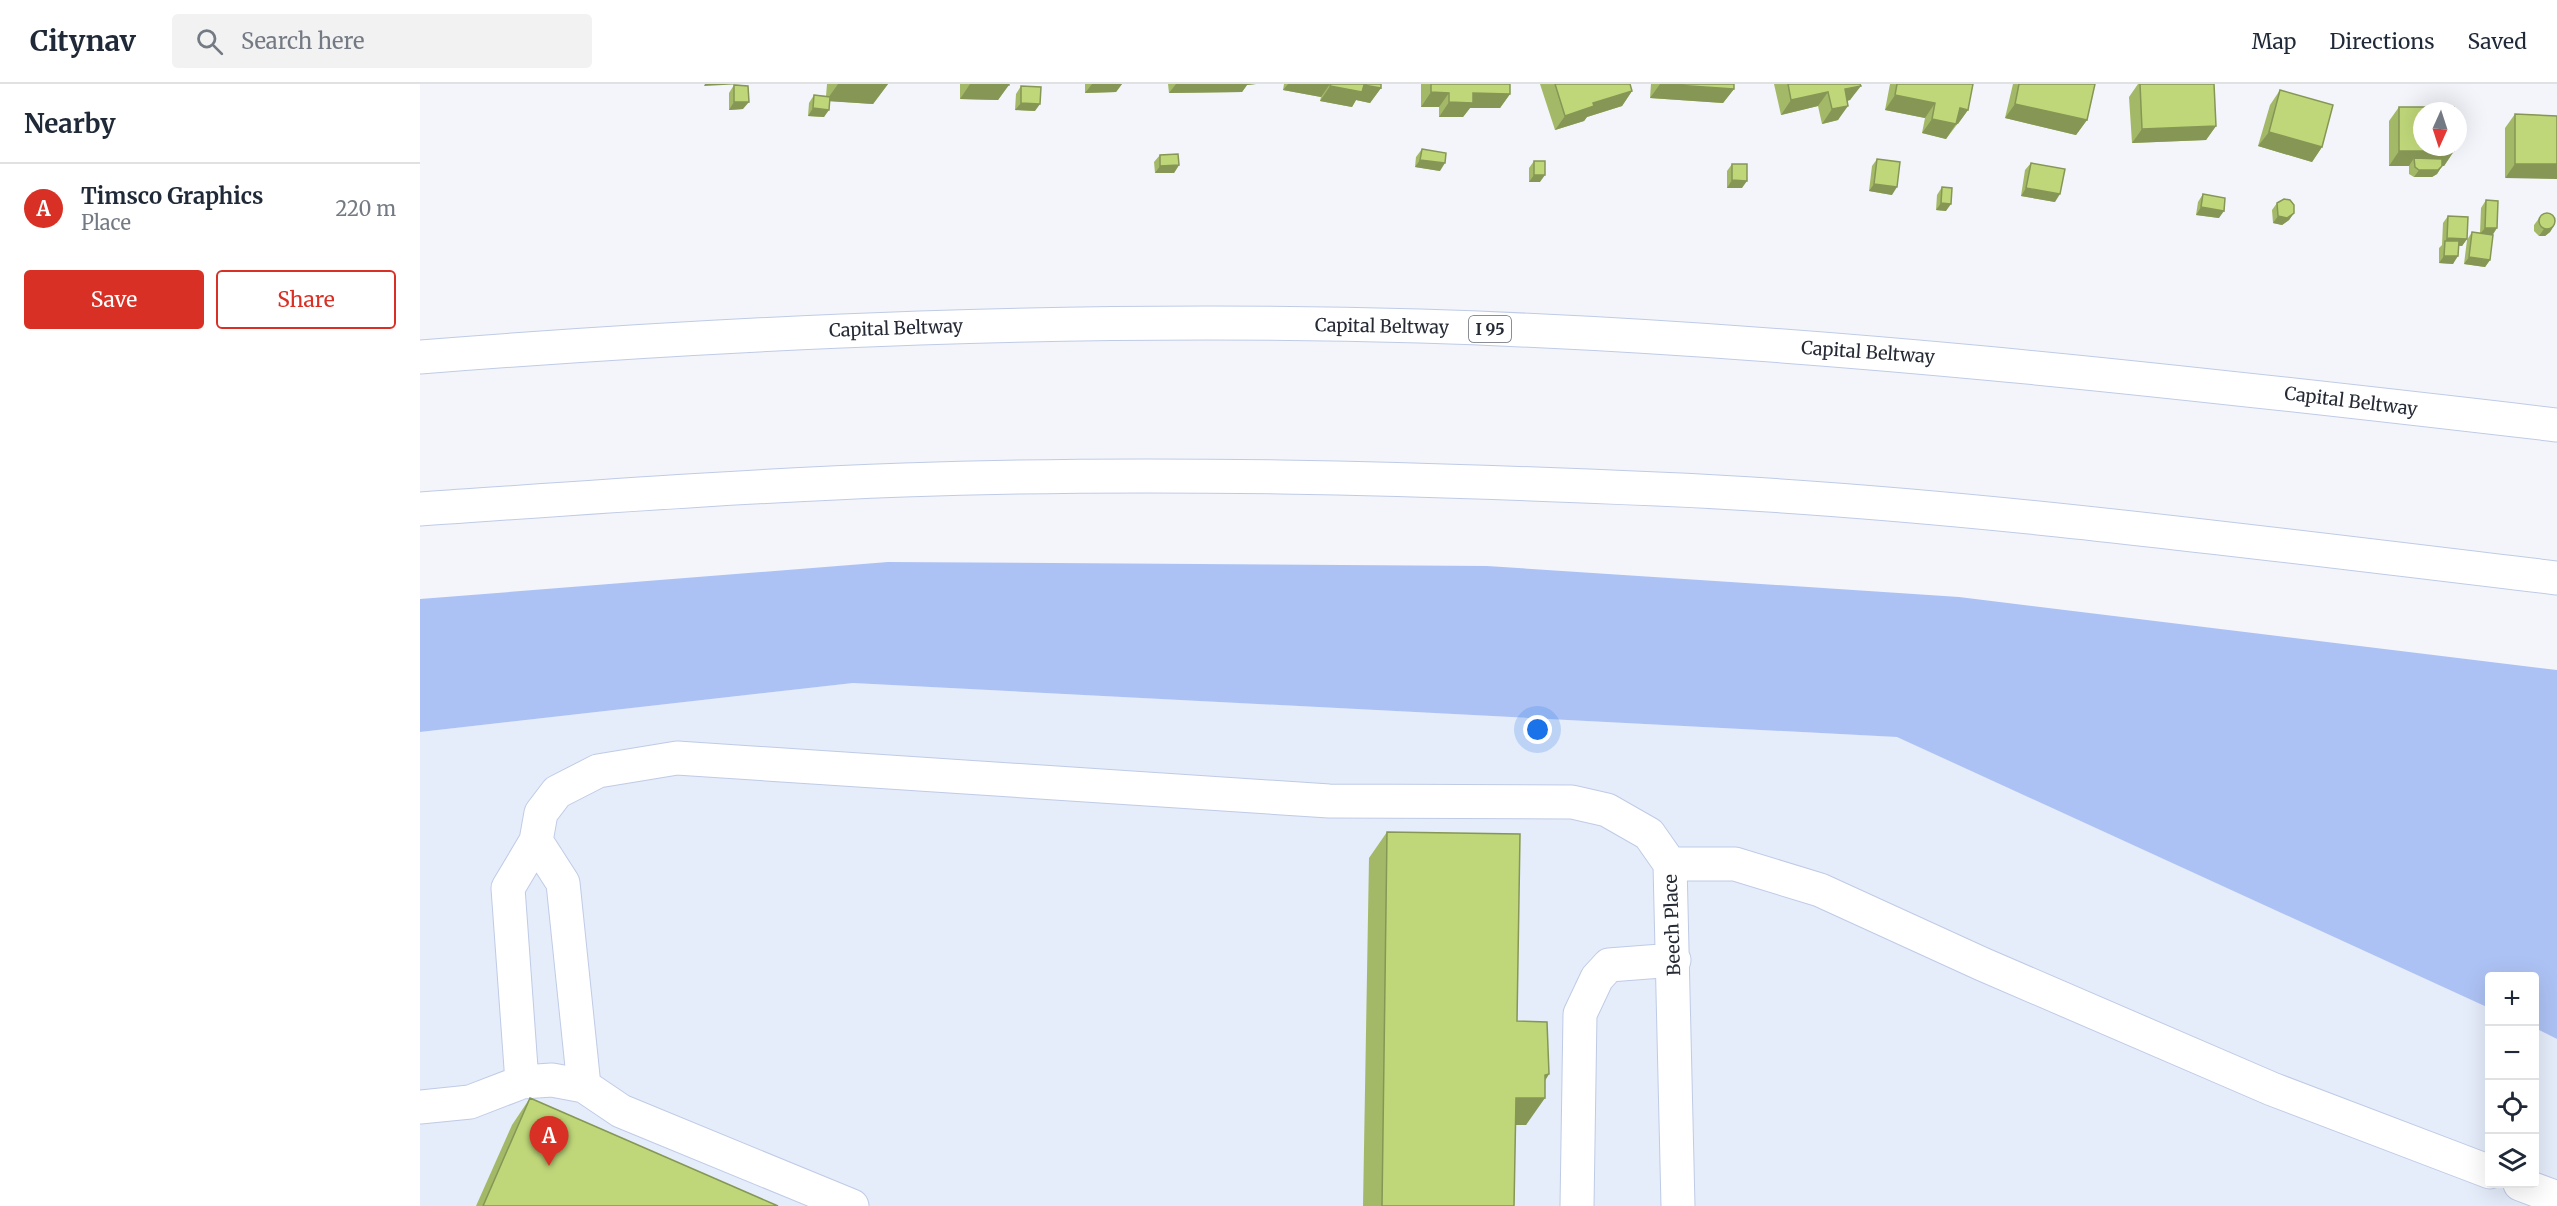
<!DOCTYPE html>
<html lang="en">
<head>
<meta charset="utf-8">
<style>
	body { margin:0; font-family:Merriweather,serif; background:#f2f2f3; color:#1f2937 }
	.controls { position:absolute; right:18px; bottom:18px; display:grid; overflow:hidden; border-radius:6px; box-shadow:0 6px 24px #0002 }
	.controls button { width:54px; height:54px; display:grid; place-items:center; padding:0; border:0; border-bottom:2px solid #e0e1e3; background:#fff; color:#1f2937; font:30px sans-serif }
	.compass { position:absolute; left:1993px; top:18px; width:54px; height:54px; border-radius:50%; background:#fff; box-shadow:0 6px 24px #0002; rotate:183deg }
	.you { position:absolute; left:1118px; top:646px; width:21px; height:21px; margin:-15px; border:4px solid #fff; border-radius:50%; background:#1a73e8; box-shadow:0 0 0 9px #1a73e833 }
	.badge { display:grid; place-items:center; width:39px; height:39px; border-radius:50%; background:#d93025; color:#fff; font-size:20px; font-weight:700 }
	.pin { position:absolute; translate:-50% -50px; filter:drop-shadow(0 2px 3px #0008) }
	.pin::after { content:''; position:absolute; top:32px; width:21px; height:18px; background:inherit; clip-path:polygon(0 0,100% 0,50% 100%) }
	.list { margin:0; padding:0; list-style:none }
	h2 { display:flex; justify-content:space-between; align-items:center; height:78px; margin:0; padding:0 24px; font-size:26px }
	h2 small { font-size:20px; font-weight:400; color:#747a83 }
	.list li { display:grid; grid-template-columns:39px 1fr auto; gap:18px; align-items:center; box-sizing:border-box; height:90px; padding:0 24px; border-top:2px solid #e0e1e3 }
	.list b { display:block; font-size:22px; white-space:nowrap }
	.list p { margin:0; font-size:20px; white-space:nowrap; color:#747a83 }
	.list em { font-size:20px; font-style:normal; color:#747a83 }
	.actions { display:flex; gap:12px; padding:18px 24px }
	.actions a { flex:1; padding:14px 0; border:2px solid #d93025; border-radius:6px; text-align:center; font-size:21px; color:#d93025 }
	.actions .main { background:#d93025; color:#fff }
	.icon { flex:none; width:33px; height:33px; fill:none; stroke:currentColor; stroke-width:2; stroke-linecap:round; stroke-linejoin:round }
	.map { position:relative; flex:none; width:2137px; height:1122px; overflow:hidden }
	header { display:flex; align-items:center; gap:36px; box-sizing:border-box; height:84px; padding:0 30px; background:#fff; border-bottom:2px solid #e0e1e3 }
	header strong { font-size:28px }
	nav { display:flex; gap:33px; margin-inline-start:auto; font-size:21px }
	.search { width:420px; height:54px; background:#f2f2f3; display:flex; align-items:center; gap:15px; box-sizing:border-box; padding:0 21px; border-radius:6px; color:#747a83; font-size:22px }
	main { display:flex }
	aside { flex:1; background:#fff }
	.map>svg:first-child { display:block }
	.built { fill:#e5ecfa }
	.forest { fill:#adc2f4 }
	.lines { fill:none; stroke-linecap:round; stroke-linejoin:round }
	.minor-casing { stroke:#bfcbe6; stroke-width:35 }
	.highway-casing { stroke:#bfcbe6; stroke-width:35 }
	.minor { stroke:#fff; stroke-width:33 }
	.highway { stroke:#fff; stroke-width:33 }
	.wall { fill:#a4b968 }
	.shaded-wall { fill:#869655 }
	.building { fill:#bfd779; stroke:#869655; stroke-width:1.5 }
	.labels { text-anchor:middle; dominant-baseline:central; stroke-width:6; stroke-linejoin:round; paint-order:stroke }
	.shield { fill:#fff; stroke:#666a71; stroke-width:1.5 }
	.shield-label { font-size:16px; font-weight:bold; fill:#252a34 }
	.street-label { font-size:18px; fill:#252a34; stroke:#fff }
</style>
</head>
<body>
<header>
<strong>Citynav</strong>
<div class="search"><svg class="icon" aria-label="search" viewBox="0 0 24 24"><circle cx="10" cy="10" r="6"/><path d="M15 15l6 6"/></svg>Search here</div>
<nav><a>Map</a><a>Directions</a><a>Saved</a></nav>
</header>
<main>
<aside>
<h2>Nearby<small></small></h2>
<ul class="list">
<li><span class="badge">A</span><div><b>Timsco Graphics</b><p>Place</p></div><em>220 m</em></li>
</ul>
<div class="actions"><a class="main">Save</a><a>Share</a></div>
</aside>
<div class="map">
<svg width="2137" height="1122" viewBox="0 0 2137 1122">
	<rect width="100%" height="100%" fill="#f3f5fb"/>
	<path class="built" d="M433,599L1478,653L2069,924L2070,1100H2114L2115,944L2137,955V1122H0V648Z"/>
	<path class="forest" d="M468,478L1067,482L1539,513L2137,586V955L2115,944L2114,892H2070L2069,924L1477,653L433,599L0,648V515Z"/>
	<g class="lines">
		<defs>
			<path id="minor" d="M116,757L143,799L164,1002
				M1250,780H1315L1400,806L1562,880L1852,1005L2070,1088
				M102,998L88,804L116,757L121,729L137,708L178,687L257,674L909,717L1152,718L1187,726L1229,750L1250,780L1258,1122
				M0,1023L50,1018L102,998L132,996L164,1002L201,1027L432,1122
				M2100,1100L2137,1114
				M1157,1122L1160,930L1177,894L1189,881L1254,876"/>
			<path id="highway" d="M0,273C333,247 666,232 1000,242C1381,254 1759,297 2137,341
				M0,425C161,414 322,402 484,396C734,387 987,394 1237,405C1538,418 1838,459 2137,494"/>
		</defs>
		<use href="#minor" class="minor-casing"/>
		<use href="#highway" class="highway-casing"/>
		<use href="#minor" class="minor"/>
		<use href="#highway" class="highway"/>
	</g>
	<path class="wall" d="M407,0H468L453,20L410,17L404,33L388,32L389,19L394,11L406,12Z
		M540,0H589L578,16L540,15Z
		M665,0H702L696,8L665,9Z
		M748,0H836L827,1L822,8L749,9Z
		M864,0H961V4L950,19L936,16L932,23L900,17L901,13L863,6Z
		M1001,0H1090V10L1080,24H1050L1043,33H1019V23H1001Z
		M1120,0H1210L1212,7L1202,22L1167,33L1164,37L1135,46Z
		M1231,0H1314V5L1303,19L1230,14Z
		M1354,0H1440L1430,16L1427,17L1418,36L1402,40L1398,22L1361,31Z
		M1470,0H1553L1548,26L1526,55L1502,49L1505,34L1465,26Z
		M1593,0H1675L1667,36L1656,51L1585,34Z
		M1718,0H1720L1796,42L1786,56L1712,59L1709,13Z
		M314,1L323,25L309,26V9Z
		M601,2L615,27L595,26L596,10Z
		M1860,6L1902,63L1892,78L1838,62L1850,21Z
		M1979,23L2034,67L2024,82H2022L2017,90L2012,93H1994L1989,90V82H1969V37Z
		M2095,30L2137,32L2085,94V44Z
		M1002,65L1020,87L995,83L996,73Z
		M740,71L759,81L754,89H735L734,78Z
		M1457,75L1472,111L1449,107L1452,82Z
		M1114,77L1120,98H1109V84Z
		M1611,79L1635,118L1601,112L1605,86Z
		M1312,80L1322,104H1307V87Z
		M1522,103L1526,127L1516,126L1517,111Z
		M1783,110L1799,134L1776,131L1778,118Z
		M2066,116L2073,151L2070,176L2065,183L2044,180L2047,156L2052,148L2060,149L2061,124Z
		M1857,119L1874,129L1869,136L1862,141L1853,139L1852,126Z
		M2028,132L2047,155L2042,162H2039L2033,180L2019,179V164L2022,161L2023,139Z
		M2120,133L2135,140L2130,148L2125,152H2119L2114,147V141Z
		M967,748L1097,937L1129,990L1125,997L1106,1041H1095L1094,1122H943L949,774Z
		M110,1014L358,1122H56L92,1041Z"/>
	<path class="shaded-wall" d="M285,0H322L284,2Z
		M418,0H468L453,20L406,17Z
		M550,0L589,1L578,16L540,15Z
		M672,0H702L696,8L665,9Z
		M756,0H836L827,1L822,8L749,9Z
		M868,0H910L901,13L863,6Z
		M1240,0L1314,5L1303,19L1230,14Z
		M944,1L961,4L950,19L936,16L932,23L900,17L910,2Z
		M1441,2L1430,16L1414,20L1425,5Z
		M1212,7L1202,22L1167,33L1164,37L1135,46L1145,32L1173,19Z
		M1011,8L1029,9L1019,23H1001Z
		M1408,8L1398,22L1361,31L1371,16Z
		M1053,9L1090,10L1080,24H1050L1043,33H1019L1029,18Z
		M1475,11L1515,19L1505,34L1465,26Z
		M314,18H329L323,25L309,26Z
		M601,19L620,20L615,27L595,26Z
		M1595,20L1667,36L1656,51L1585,34Z
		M1428,22L1418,36L1402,40L1412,25Z
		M393,24L409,26L404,33L388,32Z
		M1540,24L1548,26L1538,40L1529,38Z
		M1512,35L1536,40L1526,55L1502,49Z
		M1796,42L1786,56L1712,59L1722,45Z
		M1849,48L1902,63L1892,78L1838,62Z
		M1979,67H2034L2024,82H1995L1994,74L1989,82H1969Z
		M1000,76L1025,79L1020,87L995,83Z
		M2095,80H2137V95L2085,94Z
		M759,81L754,89H735L740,82Z
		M2022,82L2017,90L2012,93H1994L1999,86Z
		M1114,91H1125L1120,98H1109Z
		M1312,96L1327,97L1322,104H1307Z
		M1454,100L1477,103L1472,111L1449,107Z
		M1606,104L1640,110L1635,118L1601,112Z
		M1521,119L1531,120L1526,127L1516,126Z
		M1781,123L1804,127L1799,134L1776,131Z
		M1874,129L1869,136L1862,141L1853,139L1858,132Z
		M2135,140L2130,148L2125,152H2119L2124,145Z
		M2065,144H2077L2072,152L2059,151Z
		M2027,154L2047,155L2042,162L2024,161L2025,157Z
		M2024,172H2038L2033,180L2019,179Z
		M2049,173L2070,176L2065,183L2044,180Z
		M1129,990L1113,1014H1125L1106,1041H1077L1096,1014L1125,991Z"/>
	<path class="building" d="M550,0H589V1Z
		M911,0H961V4L944,1L942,8L910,2Z
		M1011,0H1090V10L1053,9V19L1029,18V9L1011,8Z
		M1135,0H1210L1212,7L1173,19L1174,22L1145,32Z
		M1241,0H1314V5Z
		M1368,0H1440L1441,2L1425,5L1428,22L1412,25L1408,8L1371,16Z
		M1477,0H1553L1548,26L1540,24L1536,40L1512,35L1515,19L1475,11Z
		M1599,0H1675L1667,36L1595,20Z
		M1720,0H1794L1796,42L1722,45Z
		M314,1L328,2L329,18H314Z
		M601,2L621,3L620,20L601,19Z
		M1860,6L1913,21L1902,63L1849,48Z
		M394,11L410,13L409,26L393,24Z
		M1979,23H2034V27H2002V63H2034V67H1979Z
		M2095,30L2137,32V80H2095Z
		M1002,65L1026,69L1025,79L1000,76Z
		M758,70L759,81L740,82V71Z
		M1994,74L2022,75V82L2018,86H1999L1995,83Z
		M1457,75L1480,78L1477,103L1454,100Z
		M1114,77H1125V91H1114Z
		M1611,79L1645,85L1640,110L1606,104Z
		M1312,80H1327V97L1312,96Z
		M1522,103L1532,104L1531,120L1521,119Z
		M1783,110L1805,114L1804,127L1781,123Z
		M1864,115L1870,116L1874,121V129L1867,134L1858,132L1857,119Z
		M2066,116L2078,117L2077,144H2065Z
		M2119 137a8 8 0 1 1 16 0a8 8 0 1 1-16 0Z
		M2028,132L2048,133L2047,155L2027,154Z
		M2052,148L2073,151L2070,176L2049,173Z
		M2025,157H2039L2038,172H2024Z
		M967,748L1100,750L1097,937L1127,938L1129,990L1125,991V1014H1096L1094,1122H962Z
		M110,1014L358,1122H63Z"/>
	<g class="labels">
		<rect class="shield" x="1049" y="232" width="42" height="26" rx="4.5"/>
		<g class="shield-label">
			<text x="1070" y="245">I 95</text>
		</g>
		<g class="street-label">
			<text transform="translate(962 242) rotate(1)">Capital Beltway</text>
			<text transform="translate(476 244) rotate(-2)">Capital Beltway</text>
			<text transform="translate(1448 268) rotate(4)">Capital Beltway</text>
			<text transform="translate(1931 317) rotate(7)">Capital Beltway</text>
			<text transform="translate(1252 841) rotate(-92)">Beech Place</text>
		</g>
	</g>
</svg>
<div class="controls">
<button>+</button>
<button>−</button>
<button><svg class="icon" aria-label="locate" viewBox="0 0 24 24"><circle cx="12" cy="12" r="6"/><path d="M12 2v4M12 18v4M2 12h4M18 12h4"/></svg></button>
<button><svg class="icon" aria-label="layers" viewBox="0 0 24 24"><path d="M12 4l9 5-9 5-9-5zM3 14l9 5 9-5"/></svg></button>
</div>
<svg class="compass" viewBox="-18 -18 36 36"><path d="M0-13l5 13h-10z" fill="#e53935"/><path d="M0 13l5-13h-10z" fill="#747a83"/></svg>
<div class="you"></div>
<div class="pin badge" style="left:129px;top:1082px">A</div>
</div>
</main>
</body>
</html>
